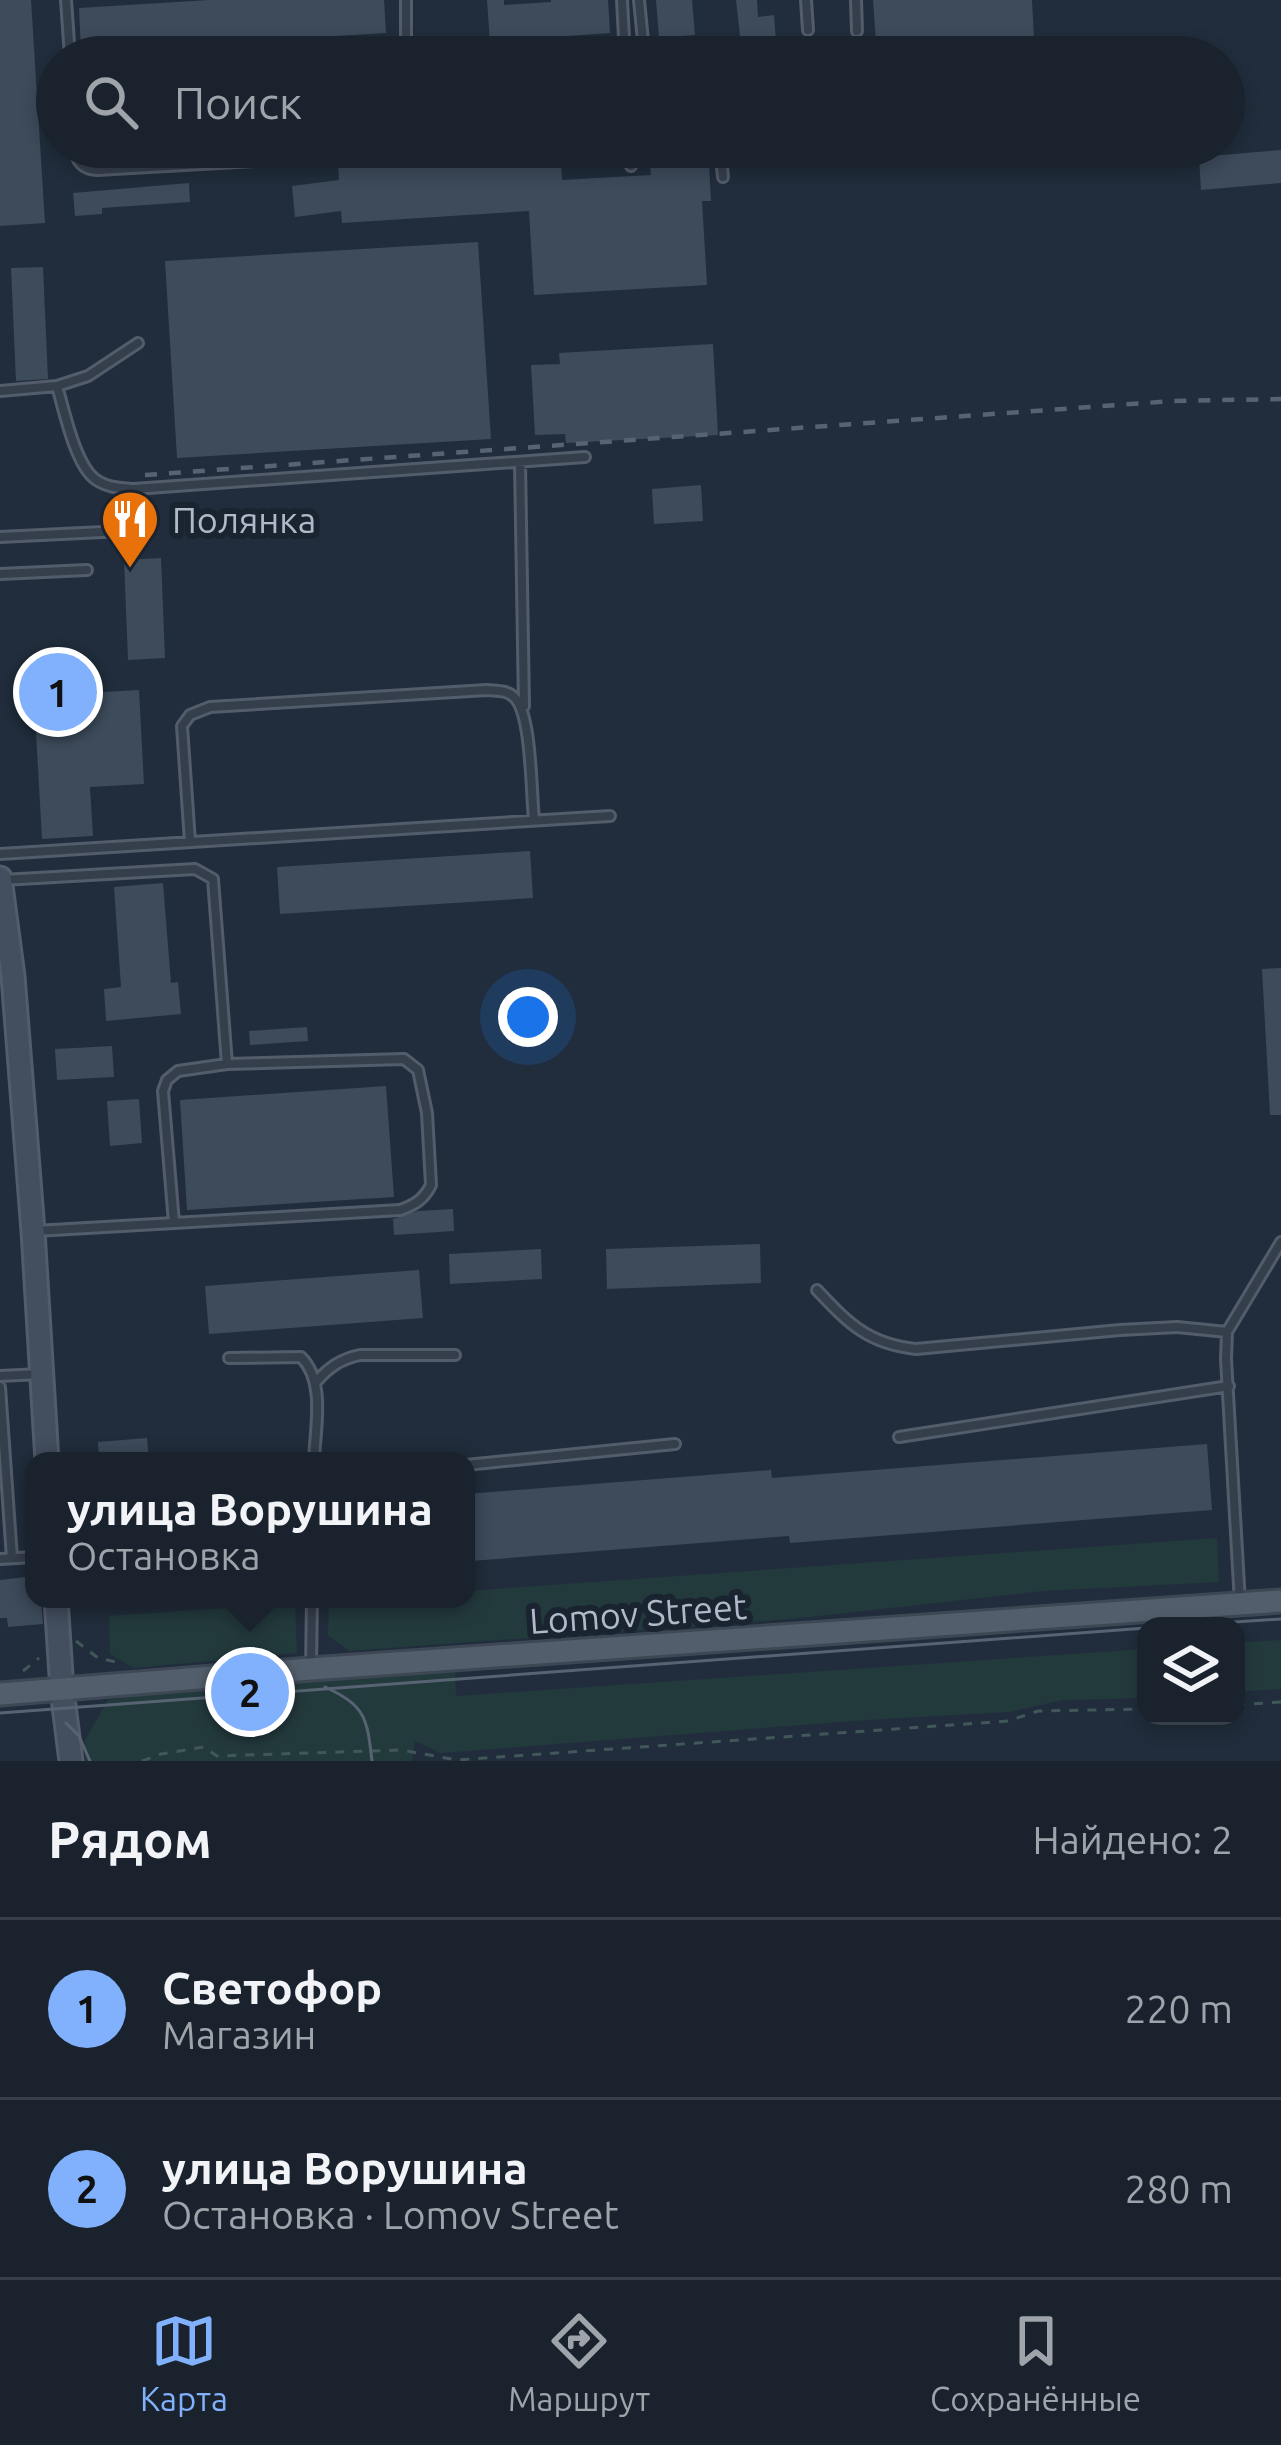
<!DOCTYPE html>
<html lang="ru">
<head>
<meta charset="utf-8">
<style>
	body { margin:0; font-family:Ubuntu,sans-serif; background:#262f39; color:#f1f3f6 }
	.controls { position:absolute; right:36px; bottom:36px; display:grid; overflow:hidden; border-radius:24px; box-shadow:0 6px 18px #0003 }
	.controls button { width:108px; height:108px; display:grid; place-items:center; padding:0; border:0; border-bottom:3px solid #373f49; background:#19222d; color:#f1f3f6; font:60px sans-serif }
	.you { position:absolute; left:528px; top:1017px; width:42px; height:42px; margin:-30px; border:9px solid #fff; border-radius:50%; background:#1a73e8; box-shadow:0 0 0 18px #1a73e833 }
	.badge { display:grid; place-items:center; width:78px; height:78px; border-radius:50%; background:#81b1fc; color:#111; font-size:39px; font-weight:700 }
	.pin { position:absolute; translate:-50% -50%; border:6px solid #fff; box-shadow:0 3px 12px #0006 }
	.popup { position:absolute; left:25px; top:1452px; width:450px; height:156px; box-sizing:border-box; display:grid; place-content:center; border-radius:24px; background:#19222d; filter:drop-shadow(0 3px 9px #0005); font-size:39px; white-space:nowrap; color:#9fa4aa }
	.popup b { font-size:45px; color:#f1f3f6 }
	.popup::after { content:''; position:absolute; left:50%; top:100%; margin-left:-24px; border:24px solid transparent; border-top-color:#19222d }
	.list { margin:0; padding:0; list-style:none }
	h2 { display:flex; justify-content:space-between; align-items:center; height:156px; margin:0; padding:0 48px; font-size:51px }
	h2 small { font-size:39px; font-weight:400; color:#9fa4aa }
	.list li { display:grid; grid-template-columns:78px 1fr auto; gap:36px; align-items:center; box-sizing:border-box; height:180px; padding:0 48px; border-top:3px solid #373f49 }
	.list b { display:block; font-size:45px; white-space:nowrap }
	.list p { margin:0; font-size:39px; white-space:nowrap; color:#9fa4aa }
	.list em { font-size:39px; font-style:normal; color:#9fa4aa }
	.icon { flex:none; width:66px; height:66px; fill:none; stroke:currentColor; stroke-width:2; stroke-linecap:round; stroke-linejoin:round }
	.map { position:relative; flex:none; width:1281px; height:1761px; overflow:hidden }
	.search { position:absolute; background:#19222d; box-shadow:0 6px 18px #0003; left:36px; right:36px; top:36px; height:132px; display:flex; align-items:center; gap:30px; box-sizing:border-box; padding:0 42px; border-radius:66px; color:#9fa4aa; font-size:45px }
	.sheet { height:516px; background:#19222d }
	nav { display:flex; justify-content:space-around; align-items:center; box-sizing:border-box; height:168px; border-top:3px solid #373f49; background:#19222d; font-size:33px; color:#9fa4aa }
	nav a { display:grid; justify-items:center; gap:6px }
	nav .on { color:#81b1fc }
	.map>svg:first-child { display:block }
	.green { fill:#233a3d }
	.building { fill:#3d4b5b }
	.lines { fill:none; stroke-linecap:round; stroke-linejoin:round }
	.lane-casing { stroke:#535c6a; stroke-width:14 }
	.secondary-casing { stroke:#535c6a; stroke-width:27 }
	.primary-casing { stroke:#3e4855; stroke-width:27 }
	.path { stroke:#41575a; stroke-width:3; stroke-dasharray:9 9; stroke-linecap:butt }
	.lane { stroke:#353f4c; stroke-width:8 }
	.secondary { stroke:#434e5f; stroke-width:21 }
	.primary { stroke:#535e6c; stroke-width:21 }
	.tram { stroke:#576373; stroke-width:3 }
	.rail { stroke:#576373; stroke-width:4.5; stroke-dasharray:12 12; stroke-linecap:butt }
	.labels { text-anchor:middle; dominant-baseline:central; stroke-width:12; stroke-linejoin:round; paint-order:stroke }
	.poi-label { font-size:36px; fill:#b0b9c8; stroke:#1a2431; text-anchor:start }
	.street-label { font-size:36px; fill:#b0b9c8; stroke:#1a2431 }
</style>
</head>
<body>
<div class="map">
<svg width="1281" height="1761" viewBox="0 0 1281 1761">
	<rect width="100%" height="100%" fill="#212d3c"/>
	<path class="green" d="M1217,1538L1219,1582L1043,1591L791,1619L349,1651L328,1635L329,1600L466,1599V1591Z
		M295,1603L297,1653L134,1668L110,1654L109,1616Z
		M1281,1640V1689L1236,1692V1643Z
		M1146,1649V1698L1064,1700L1009,1712L866,1720L441,1753L415,1741L412,1761H85V1740L108,1700L178,1688L455,1667L456,1696Z"/>
	<path class="building" d="M0,0H31L45,223L0,226Z
		M209,0H384L386,33L81,51L79,8Z
		M487,0H504V5L551,2V0H608L610,33L553,37L554,57H491Z
		M656,0H692L695,35L659,38Z
		M736,0H757L758,17L774,15L776,42L741,45Z
		M873,0H1032L1034,38L1062,36L1064,57H877Z
		M337,147H560L562,180L651,175L649,147H708L711,201H702L707,285L534,295L529,211L342,223L341,211L295,217L292,186L339,180Z
		M1281,150V183L1201,190L1199,157Z
		M189,183L190,202L102,208V214L75,216L73,193Z
		M478,242L491,439L177,458L165,261Z
		M43,267L48,379L16,381L11,268Z
		M713,344L718,435L566,443L565,434L535,435L531,365L560,364L559,353Z
		M701,485L703,521L654,524L652,489Z
		M161,558L165,658L128,660L124,560Z
		M83,659L85,693L139,690L144,784L90,787L93,836L42,839L32,662Z
		M530,851L533,898L280,914L277,867Z
		M163,883L171,983L178,982L181,1014L106,1021L104,989L121,987L114,887Z
		M1281,968V1115H1270L1262,969Z
		M307,1027L308,1041L250,1045L249,1031Z
		M112,1046L114,1077L57,1080L55,1049Z
		M386,1086L394,1197L187,1210L180,1100Z
		M139,1099L142,1143L110,1146L107,1101Z
		M453,1209L454,1231L394,1235L393,1219L418,1211Z
		M760,1244L761,1283L607,1289L606,1249Z
		M541,1249L542,1279L450,1284L449,1254Z
		M419,1270L423,1318L209,1334L205,1286Z
		M147,1438L149,1461H99L98,1442Z
		M1207,1444L1212,1510L790,1543L789,1536L471,1561L466,1494L771,1470L772,1478Z
		M34,1576V1599H41L43,1624L8,1627L7,1618H0V1580Z"/>
	<g class="lines">
		<defs>
			<path id="lane" d="M66,0L70,57
				M406,0V57
				M622,0L625,57
				M639,0L643,41L655,57
				M806,0L808,30
				M856,0L857,31
				M75,147C76,162 82,169 97,170L255,161L271,152L274,147
				M630,147L631,166
				M720,147L723,177
				M57,386C64,410 75,464 95,479C107,488 121,488 134,489L585,457
				M0,391L57,386L88,376L138,343
				M520,462L524,706
				M0,537L144,530
				M0,574L87,570
				M190,842L182,726L190,715L210,707L487,690C497,691 507,690 514,697C532,713 531,794 534,819
				M0,854L610,816
				M2,880L195,869L213,879L227,1064
				M404,1059L418,1070L427,1113L431,1185C424,1199 415,1205 400,1210L174,1223L163,1091L167,1080L178,1071L227,1064Z
				M35,1231L174,1223
				M817,1290C848,1323 868,1344 916,1349L1120,1330L1177,1327L1227,1332
				M229,1358L301,1357C326,1382 315,1428 314,1461
				M0,1376L40,1374
				M316,1382C329,1367 341,1359 360,1355H455
				M0,1387L12,1558
				M899,1437L1229,1386
				M466,1465L675,1444
				M0,1559L34,1557
				M1240,1603L1226,1359L1227,1332L1281,1242
				M311,1667L312,1599"/>
			<path id="secondary" d="M0,878L13,976L33,1231L47,1461
				M56,1599L62,1690L71,1761"/>
			<path id="primary" d="M0,1694L311,1669L1281,1601"/>
		</defs>
		<use href="#lane" class="lane-casing"/>
		<use href="#secondary" class="secondary-casing"/>
		<use href="#primary" class="primary-casing"/>
		<path class="path" d="M76,1641L98,1658L120,1663
			M23,1671L39,1658
			M1236,1705L1281,1702
			M142,1761L161,1754L204,1747L217,1756L401,1750L457,1760L1008,1721L1038,1711L1146,1709"/>
		<use href="#lane" class="lane"/>
		<use href="#secondary" class="secondary"/>
		<use href="#primary" class="primary"/>
		<path class="tram" d="M1174,1626L1281,1619
			M325,1687C366,1706 367,1718 372,1761
			M0,1713L1146,1628
			M66,1723L79,1736L90,1761"/>
		<path class="rail" d="M145,475L1173,401L1281,399"/>
	</g>
	<defs>
		<symbol id="restaurant-pin" viewBox="-11 -11 22 30"><path d="M0 17L-7.5 6A9.5 9.5 0 1 1 7.5 6Z" fill="#e8710a" stroke="#1a2431"/><path d="M-5-6h1v4h1v-4h1v4h1v-4h1v5L-1.5 .5V6h-2V.5L-5-1ZM5-6V6H3V1.5H1.5Q1.5-4 5-6Z" fill="#fff"/></symbol>
	</defs>
	<g fill-rule="evenodd">
		<use href="#restaurant-pin" x="97" y="486" width="66" height="90"/>
	</g>
	<g class="labels">
		<g class="poi-label">
			<text x="172" y="519">Полянка</text>
		</g>
		<g class="street-label">
			<text transform="translate(638 1613) rotate(-4)">Lomov Street</text>
		</g>
	</g>
</svg>
<div class="controls">
<button><svg class="icon" aria-label="layers" viewBox="0 0 24 24"><path d="M12 4l9 5-9 5-9-5zM3 14l9 5 9-5"/></svg></button>
</div>
<div class="you"></div>
<div class="pin badge" style="left:58px;top:692px">1</div>
<div class="pin badge" style="left:250px;top:1692px">2</div>
<div class="popup"><b>улица Ворушина</b>Остановка</div>
<div class="search"><svg class="icon" aria-label="search" viewBox="0 0 24 24"><circle cx="10" cy="10" r="6"/><path d="M15 15l6 6"/></svg>Поиск</div>
</div>
<section class="sheet">
<h2>Рядом<small>Найдено: 2</small></h2>
<ul class="list">
<li><span class="badge">1</span><div><b>Светофор</b><p>Магазин</p></div><em>220 m</em></li>
<li><span class="badge">2</span><div><b>улица Ворушина</b><p>Остановка · Lomov Street</p></div><em>280 m</em></li>
</ul>
</section>
<nav>
<a class="on"><svg class="icon" aria-label="map" viewBox="0 0 24 24"><path d="M3 6l6-2 6 2 6-2v14l-6 2-6-2-6 2zM9 4v14M15 6v14"/></svg>Карта</a>
<a><svg class="icon" aria-label="directions" viewBox="0 0 24 24"><path d="M12 3l9 9-9 9-9-9zM9 14v-3h6M13 9l2 2-2 2"/></svg>Маршрут</a>
<a><svg class="icon" aria-label="saved" viewBox="0 0 24 24"><path d="M7 4h10v16l-5-4-5 4z"/></svg>Сохранённые</a>
</nav>
</body>
</html>
